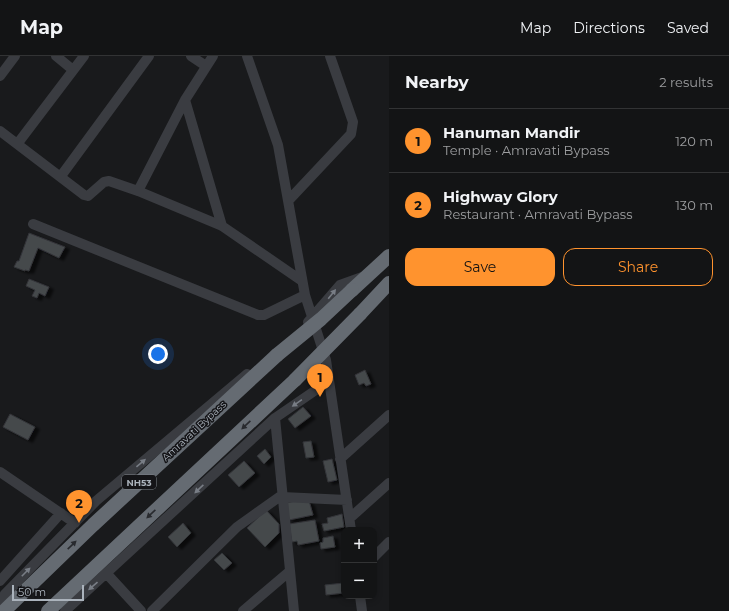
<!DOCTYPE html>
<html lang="en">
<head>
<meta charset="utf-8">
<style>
	body { margin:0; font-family:Montserrat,sans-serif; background:#202122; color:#f1f3f6 }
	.controls { position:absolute; right:12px; bottom:12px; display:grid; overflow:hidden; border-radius:8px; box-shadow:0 2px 6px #0003 }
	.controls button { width:36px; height:36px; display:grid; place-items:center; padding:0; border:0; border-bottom:1px solid #323334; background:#131415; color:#f1f3f6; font:20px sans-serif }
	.scale { position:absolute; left:12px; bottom:10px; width:72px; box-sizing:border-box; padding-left:4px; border:2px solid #abb3bc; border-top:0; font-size:11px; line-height:14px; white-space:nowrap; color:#abb3bc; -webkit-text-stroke:3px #141417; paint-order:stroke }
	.you { position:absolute; left:158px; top:298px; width:14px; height:14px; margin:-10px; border:3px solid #fff; border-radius:50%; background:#1a73e8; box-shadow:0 0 0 6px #1a73e833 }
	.badge { display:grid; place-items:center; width:26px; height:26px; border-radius:50%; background:#ff932e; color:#111; font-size:13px; font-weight:700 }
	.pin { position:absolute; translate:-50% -33px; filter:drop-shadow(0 1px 2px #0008) }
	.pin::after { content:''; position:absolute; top:21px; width:14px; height:12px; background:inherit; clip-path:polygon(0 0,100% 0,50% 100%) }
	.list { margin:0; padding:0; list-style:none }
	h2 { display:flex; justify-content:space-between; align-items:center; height:52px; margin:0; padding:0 16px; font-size:17px }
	h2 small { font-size:13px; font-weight:400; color:#9d9ea0 }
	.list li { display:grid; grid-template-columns:26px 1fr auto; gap:12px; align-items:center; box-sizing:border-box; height:64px; padding:0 16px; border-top:1px solid #323334 }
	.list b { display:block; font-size:15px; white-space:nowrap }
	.list p { margin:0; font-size:13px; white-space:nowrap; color:#9d9ea0 }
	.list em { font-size:13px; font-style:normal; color:#9d9ea0 }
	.actions { display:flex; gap:8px; padding:12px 16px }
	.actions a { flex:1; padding:9px 0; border:1px solid #ff932e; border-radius:12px; text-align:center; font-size:14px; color:#ff932e }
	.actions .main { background:#ff932e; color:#111 }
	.map { position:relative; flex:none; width:389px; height:555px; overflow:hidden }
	header { display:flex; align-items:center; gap:24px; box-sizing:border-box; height:56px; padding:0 20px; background:#131415; border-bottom:1px solid #323334 }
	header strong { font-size:19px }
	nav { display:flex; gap:22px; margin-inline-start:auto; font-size:14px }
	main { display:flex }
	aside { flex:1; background:#131415 }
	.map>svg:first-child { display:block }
	.building { fill:#45484c; stroke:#333438; filter:url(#shadow) }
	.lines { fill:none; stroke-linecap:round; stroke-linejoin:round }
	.minor { stroke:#3a3c41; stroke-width:10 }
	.highway { stroke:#656b72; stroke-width:14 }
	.highway-bridge { stroke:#656b72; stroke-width:14 }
	.oneway { fill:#787d85 }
	.oneway2 { fill:#282a2e }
	.labels { text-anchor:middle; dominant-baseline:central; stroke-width:3; stroke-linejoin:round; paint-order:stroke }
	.shield { fill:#141417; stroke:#7e838a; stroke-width:1 }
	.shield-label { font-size:9px; font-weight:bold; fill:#abb3bc }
	.street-label { font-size:10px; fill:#abb3bc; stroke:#141417 }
</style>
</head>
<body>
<header>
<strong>Map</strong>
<nav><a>Map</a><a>Directions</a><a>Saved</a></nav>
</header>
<main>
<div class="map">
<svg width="389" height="555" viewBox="0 0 389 555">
	<defs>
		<filter id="shadow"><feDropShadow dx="4.5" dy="2.5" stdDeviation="1" flood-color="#0009"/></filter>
	</defs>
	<rect width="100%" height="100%" fill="#191a1c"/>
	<path class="building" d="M29,177L65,191L59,202L38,192L29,215L25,214V215L14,211L17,205H19Z
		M29,223L49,231L45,240L39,237L37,242L32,240L35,234L26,230Z
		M365,314L371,328L366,330L364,327L359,329L355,319Z
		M303,351L311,360L295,372L288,363Z
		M10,358L35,371L28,384L3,371Z
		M311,385L314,401L306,402L303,386Z
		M265,393L271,401L264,408L257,400Z
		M332,403L337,424L328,426L323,405Z
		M244,405L255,417L239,431L228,419Z
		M306,443L310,448L313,459L289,464L286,447Z
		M266,454L279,468V477L265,491L247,472Z
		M342,458L344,471L324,475L322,468L328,467L327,462Z
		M315,464L319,485L298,489L297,485L292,486L289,468Z
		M183,467L191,477L177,491L168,481Z
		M333,480L335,491L321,493L320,487L323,486V482Z
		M222,497L232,507L224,514L214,504Z
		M344,527V537L326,539L325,529Z"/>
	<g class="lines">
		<path class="minor" d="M56,0L73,14
			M191,0L206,10
			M247,0L278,89L305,239L326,304L351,474
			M0,20L15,0
			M185,44L222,170
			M0,75L84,139L88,140L104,126L109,125L138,135L222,170L302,225
			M18,87L84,0
			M61,120L149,0
			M138,135L185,44L213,0
			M288,145L351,78L353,66L330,0
			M33,168L258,259H264L305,239
			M308,266L340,229L365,220
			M275,362L294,555
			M340,403L389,359
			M0,416L75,467
			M282,441L347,444
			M350,462L389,427
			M374,501L389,486
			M107,518L141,555
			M0,525L61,457
			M360,540L362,555
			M0,545L5,538L96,445L247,318
			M65,555L275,362L329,325
			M152,555L237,471L282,439
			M243,555L290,515"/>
		<path class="highway" d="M352,234L389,200
			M360,258L389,227
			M4,555L93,469L277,299
			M48,555L295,324"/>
		<path class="highway-bridge" d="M277,299L321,263L352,234
			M295,324L360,258"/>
	</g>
	<defs><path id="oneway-solid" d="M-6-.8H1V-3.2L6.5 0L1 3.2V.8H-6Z"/></defs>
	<g class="oneway">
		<use href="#oneway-solid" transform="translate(332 238) rotate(-51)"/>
		<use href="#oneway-solid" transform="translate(297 347) rotate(145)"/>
		<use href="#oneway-solid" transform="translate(141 407) rotate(-40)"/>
		<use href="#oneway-solid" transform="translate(199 433) rotate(137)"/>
		<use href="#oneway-solid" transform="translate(26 516) rotate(-45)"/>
		<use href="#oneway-solid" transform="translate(93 530) rotate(139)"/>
	</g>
	<g class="oneway2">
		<use href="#oneway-solid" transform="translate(246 369) rotate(137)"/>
		<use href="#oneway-solid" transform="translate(151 458) rotate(137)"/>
		<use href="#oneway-solid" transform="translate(72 489) rotate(-44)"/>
	</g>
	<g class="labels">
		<rect class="shield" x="122" y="419" width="34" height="14" rx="3"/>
		<g class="shield-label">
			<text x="139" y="426">NH53</text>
		</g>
		<g class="street-label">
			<text transform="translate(194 375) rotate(-43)">Amravati Bypass</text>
		</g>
	</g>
</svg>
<div class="controls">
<button>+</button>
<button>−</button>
</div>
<div class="scale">50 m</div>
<div class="you"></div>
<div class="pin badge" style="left:320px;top:341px">1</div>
<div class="pin badge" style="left:79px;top:467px">2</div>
</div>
<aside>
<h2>Nearby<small>2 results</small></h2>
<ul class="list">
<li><span class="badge">1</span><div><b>Hanuman Mandir</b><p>Temple · Amravati Bypass</p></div><em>120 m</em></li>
<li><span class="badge">2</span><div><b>Highway Glory</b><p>Restaurant · Amravati Bypass</p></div><em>130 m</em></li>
</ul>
<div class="actions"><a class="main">Save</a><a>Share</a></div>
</aside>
</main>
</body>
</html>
